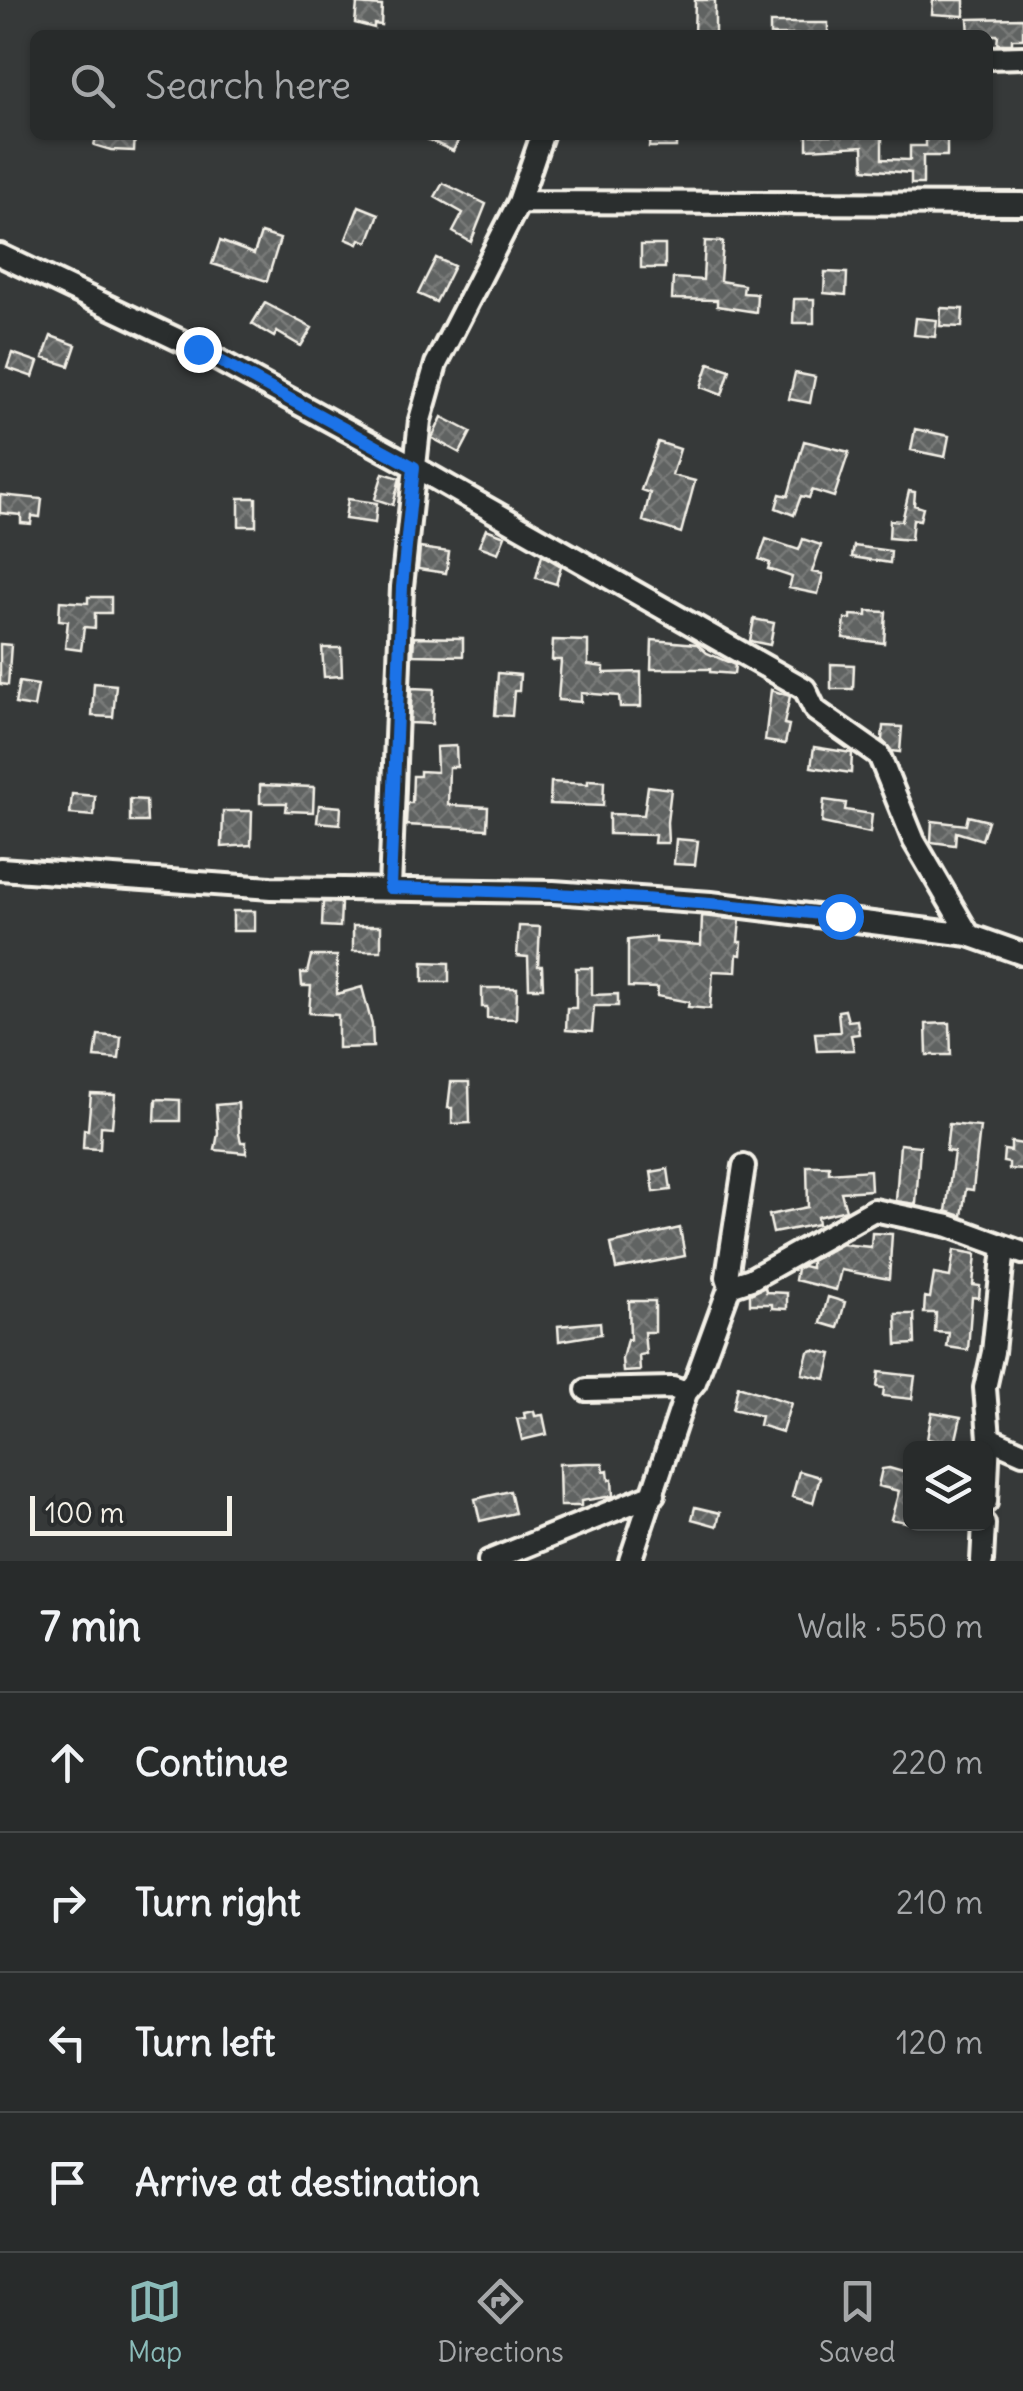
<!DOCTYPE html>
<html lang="en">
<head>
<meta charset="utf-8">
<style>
	body { margin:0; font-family:Delius,sans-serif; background:#303333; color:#f1f3f6 }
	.controls { position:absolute; right:30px; bottom:30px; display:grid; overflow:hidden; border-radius:15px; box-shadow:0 2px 8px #0004 }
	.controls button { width:90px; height:90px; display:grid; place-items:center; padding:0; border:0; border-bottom:2px solid #444747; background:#282b2b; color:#f1f3f6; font:50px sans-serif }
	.scale { position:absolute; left:30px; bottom:25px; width:202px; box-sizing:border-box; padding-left:10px; border:5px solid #f4f1e8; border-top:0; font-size:28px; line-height:35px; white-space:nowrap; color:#f4f1e8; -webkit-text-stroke:8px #2a2d2e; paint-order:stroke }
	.stop { position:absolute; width:30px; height:30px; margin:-22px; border:8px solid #1a73e8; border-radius:50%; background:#fff }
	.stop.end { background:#1a73e8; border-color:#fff; box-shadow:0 2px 10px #0008 }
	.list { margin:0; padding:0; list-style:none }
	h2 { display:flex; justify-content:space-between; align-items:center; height:130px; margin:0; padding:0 40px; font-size:42px }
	h2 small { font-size:32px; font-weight:400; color:#a5a7a9 }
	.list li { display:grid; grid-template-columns:65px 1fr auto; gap:30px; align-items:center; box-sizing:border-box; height:140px; padding:0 40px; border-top:2px solid #444747 }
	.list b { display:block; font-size:38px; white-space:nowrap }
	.list em { font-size:32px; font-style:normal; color:#a5a7a9 }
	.icon { flex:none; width:55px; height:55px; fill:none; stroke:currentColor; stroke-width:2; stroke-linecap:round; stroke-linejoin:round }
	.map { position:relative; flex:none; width:1023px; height:1561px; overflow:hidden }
	.search { position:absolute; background:#282b2b; box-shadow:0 2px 8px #0004; left:30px; right:30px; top:30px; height:110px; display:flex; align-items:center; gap:25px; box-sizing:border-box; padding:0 35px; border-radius:15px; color:#a5a7a9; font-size:38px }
	.sheet { height:690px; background:#282b2b }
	nav { display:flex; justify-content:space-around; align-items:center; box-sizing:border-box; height:140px; border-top:2px solid #444747; background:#282b2b; font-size:28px; color:#a5a7a9 }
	nav a { display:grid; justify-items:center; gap:5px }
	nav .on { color:#8bbbb9 }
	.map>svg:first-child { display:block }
	.building { fill:url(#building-cross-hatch); stroke:#f4f1e8; stroke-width:2.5 }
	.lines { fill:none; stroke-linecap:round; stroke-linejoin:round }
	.minor-casing { stroke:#f4f1e8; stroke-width:28 }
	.minor { stroke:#2a2d2e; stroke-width:20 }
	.route { stroke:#1a73e8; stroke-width:12 }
</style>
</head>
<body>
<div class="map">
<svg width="1023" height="1561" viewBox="0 0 1023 1561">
	<defs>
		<pattern id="building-cross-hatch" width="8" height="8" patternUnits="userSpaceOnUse" patternTransform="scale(2.5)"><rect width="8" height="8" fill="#616362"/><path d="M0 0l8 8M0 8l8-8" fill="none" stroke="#787a78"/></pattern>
	</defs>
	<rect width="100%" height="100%" fill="#363939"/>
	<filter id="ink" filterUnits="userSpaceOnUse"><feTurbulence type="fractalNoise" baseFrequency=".01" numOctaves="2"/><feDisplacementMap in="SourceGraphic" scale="20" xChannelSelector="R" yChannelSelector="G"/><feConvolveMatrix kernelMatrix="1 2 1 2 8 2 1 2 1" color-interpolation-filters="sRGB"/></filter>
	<g filter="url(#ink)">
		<path class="building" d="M695,0H715V35H694Z
			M933,0H964V16L932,14Z
			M357,4L382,6L381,25L374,24V28L355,23Z
			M1023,18V39H1012V44H997L998,35H969L968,19Z
			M770,23H828V35H770Z
			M97,135H135L134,151L111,150L94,145Z
			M418,135H461L453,151Z
			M650,135H676V147H649Z
			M807,135H882V159L910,160V146H926V135H947V156H923V184H911V173L864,169L863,146L807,149Z
			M443,183L486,204L471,242L453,232L463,213L435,197Z
			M359,206L379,214L368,242L360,239L358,244L346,239Z
			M261,233L280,239L267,281L212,264L220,241L254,254Z
			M705,241L723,242L720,281L744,285L743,293L757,294L756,312L717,306V300L672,299L673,278L703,280Z
			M641,245H665V268H641Z
			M436,258L454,266L436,302L418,294Z
			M825,272L847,273L846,295L824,293Z
			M794,299H814V323H793Z
			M265,303L312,328L301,346L277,332L274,337L252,324Z
			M941,308L963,309L962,327L940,326Z
			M916,318L937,320L935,337L914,335Z
			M51,336L76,345L69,366L43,358Z
			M12,353L38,362L33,377L7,368Z
			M709,363L730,370L722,395L701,387Z
			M795,373L815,377L810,403L789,399Z
			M442,417L471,432L460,453L432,438Z
			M915,429L949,436L945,457L911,450Z
			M804,441L849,452L834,497L812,490L809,498L801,496L794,515L776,508L780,494L788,496Z
			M658,442L680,449L672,475L695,481L681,533L643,521L650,493L641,490Z
			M383,473L400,478L393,505L375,499Z
			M909,491L915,492L914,505L923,508L920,520L913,519L911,540L889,538L890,520L902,521Z
			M0,495L42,499L40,517L32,516L31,524L21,523V515L0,513Z
			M239,498H256V526H239Z
			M348,499L377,503L375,523L345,519Z
			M486,529L505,536L498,553L479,546Z
			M766,539L799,550L803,539L821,545L812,572L823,574L818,594L789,588L792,577L768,569L770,563L759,559Z
			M854,546L891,551L890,563L852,557Z
			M420,548L449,552L446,573L418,569Z
			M542,555L561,566L556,584L536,578Z
			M88,597H111V613H95V628L84,627L81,650L65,648L68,621L59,620L60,601L88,603Z
			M867,611L886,612L884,643L843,638L845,619H851V615L867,616Z
			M754,619L774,623L770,645L750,641Z
			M414,637L463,638V656L413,655Z
			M553,640L588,641V665L604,667V673L641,672V707H620L619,696L581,693V702L558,700L561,660H552Z
			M652,640L697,644L707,653L735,665L734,674L710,672V669H651Z
			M0,644L11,645L8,685L0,684Z
			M322,648H341L342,676L324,677Z
			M831,664L854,665L853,689H831Z
			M498,673L520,675L519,691H514L512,716L495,715Z
			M19,682L38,685L34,707L15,704Z
			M94,683L116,685L113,717L92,716Z
			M412,688L434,689L432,724L410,723Z
			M771,690L790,696L784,724L789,725L785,744L765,741Z
			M883,726L902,727L900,752L892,751L882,740Z
			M456,746L457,767H449L448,805L488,807L487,829L406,825L407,803H412L413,776H420V771L437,772L436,747Z
			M814,747L852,753L851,773L811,767Z
			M588,780L604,781L603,806L550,804L551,782L588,784Z
			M260,785L314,787L313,812L286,811L287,803H260Z
			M648,786L671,789L667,822L668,843H654L655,835L609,834V814L644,815Z
			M72,794L95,796L94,816L70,814Z
			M130,799L146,800L147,822H130Z
			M824,800L846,803L845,810L872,814L870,833L822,823Z
			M319,805L341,807L340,824L317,822Z
			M223,811H252L251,845L222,847Z
			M968,816L988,821L982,840L956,832L955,845L931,842L932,821L966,825Z
			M676,839L698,841L695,865L674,864Z
			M323,902L341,903L340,927L322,926Z
			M233,911H255V931H233Z
			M702,916L740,920L738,942H742L741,955L737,954L736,972L713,971L710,1009L688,1007L689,1002L657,996L658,988L628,987V940L656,937V942L701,945Z
			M353,926H381V951H353Z
			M519,926L540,927L538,966H542L543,988H529L528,957L517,956Z
			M311,956H337V994L362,987L372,1025L373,1047L338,1048V1015L309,1013L311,986H302L301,973H307Z
			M423,962L449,963V982H423Z
			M576,968H592V995L618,994V1006H594L592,1032L566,1030L567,1008H576Z
			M482,988H517L516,1019L487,1018V1007H482Z
			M845,1010L848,1021L857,1020L859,1034L851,1035L854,1050L817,1051L815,1033L840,1032L838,1011Z
			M950,1023L951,1055H927L926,1024Z
			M98,1035L121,1037L119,1059L95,1057Z
			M451,1082H469L470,1123L452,1124V1108H448Z
			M91,1094L115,1095L112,1127L101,1126L100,1149L83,1148L84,1129L88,1130Z
			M156,1099L180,1100V1121H155Z
			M238,1103L239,1134L241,1142H246V1153L215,1150L218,1133L216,1105Z
			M949,1124L980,1127L973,1190L966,1189L962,1216L946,1211L954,1152L946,1151Z
			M1011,1142L1023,1144V1170L1009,1169V1163L1003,1162L1004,1150L1011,1151Z
			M900,1144L920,1146L916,1204L896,1201Z
			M807,1166H829V1173L870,1170L871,1190L841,1192L846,1210L817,1217L818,1224L773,1233L769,1215L808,1207Z
			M668,1169L671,1190L654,1192L651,1172Z
			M680,1228L685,1256L616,1269L611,1244Z
			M872,1233L892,1234L889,1279L841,1270L836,1290L795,1280L797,1269L803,1266L811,1268V1261L842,1244L871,1247Z
			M954,1250L976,1254L973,1285L980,1286L979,1298L972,1297L968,1350L947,1347L949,1333L935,1332L936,1313H924L925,1297L930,1298L934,1274L950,1277Z
			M765,1287L766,1292L787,1293V1309L772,1308V1304H750V1294Z
			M828,1297L845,1302L838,1328L821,1323Z
			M629,1301H655V1332H644L646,1354L639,1355L640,1371L623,1372L622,1359L627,1339L630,1340Z
			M896,1314H914L915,1344L897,1345Z
			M600,1322L601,1334L559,1341L558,1326Z
			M813,1350L832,1354L826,1379L802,1374L808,1352Z
			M879,1372L915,1376L912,1399L883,1396L884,1388L877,1387Z
			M738,1386L791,1403L782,1432L759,1425L761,1416L733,1409Z
			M534,1411L535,1416L543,1415L547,1434L522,1440L517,1419L525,1418L524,1413Z
			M932,1412L961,1417L955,1444L927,1439Z
			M586,1463H603L604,1471L608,1470L609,1480L612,1479L613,1496L581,1501V1506H560L559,1464Z
			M889,1468L910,1474V1523L891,1519L899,1491L878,1486L882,1469Z
			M799,1471L820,1477L813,1503L792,1497Z
			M510,1491L515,1513L480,1521L475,1499Z
			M695,1507L720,1513L717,1526L692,1519Z"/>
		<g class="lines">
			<defs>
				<path id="minor" d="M988,58L1023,57
					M519,202L1023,204
					M0,255L198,349L415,467L805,689L815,710L879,755L914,841L969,935
					M0,869L271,888L553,892L711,903L969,935L1023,954
					M390,888L402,587L420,420L436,364L519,202L542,135
					M730,1286L751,1279L874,1210L949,1226L1023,1253
					M587,1390L673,1388L686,1393
					M989,1438L1023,1453
					M986,1502L989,1438L985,1388L993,1352L1004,1247
					M489,1561L654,1494
					M630,1561L686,1393L695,1382L730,1286L727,1277L744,1166
					M982,1561L984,1524"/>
			</defs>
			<use href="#minor" class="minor-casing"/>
			<use href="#minor" class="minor"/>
		</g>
	</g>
	<g class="lines" filter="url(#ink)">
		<path class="route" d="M198,349L414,467L402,587L390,888C541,891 690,900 840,916"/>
	</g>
</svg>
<div class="controls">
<button><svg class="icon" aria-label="layers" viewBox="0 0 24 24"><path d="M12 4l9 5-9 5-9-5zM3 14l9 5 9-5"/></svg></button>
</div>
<div class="scale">100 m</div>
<div class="stop" style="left:840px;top:916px"></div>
<div class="stop end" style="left:198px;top:349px"></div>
<div class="search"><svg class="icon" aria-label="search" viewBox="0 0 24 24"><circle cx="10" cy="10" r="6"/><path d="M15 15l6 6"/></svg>Search here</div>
</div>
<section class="sheet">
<h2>7 min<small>Walk · 550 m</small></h2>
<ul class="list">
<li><svg class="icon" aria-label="ahead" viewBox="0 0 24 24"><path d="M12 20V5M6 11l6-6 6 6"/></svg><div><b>Continue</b></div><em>220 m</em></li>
<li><svg class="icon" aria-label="right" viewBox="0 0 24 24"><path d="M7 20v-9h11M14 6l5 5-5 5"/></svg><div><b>Turn right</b></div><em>210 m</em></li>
<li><svg class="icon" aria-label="left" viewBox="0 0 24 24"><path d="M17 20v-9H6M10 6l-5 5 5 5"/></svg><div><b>Turn left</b></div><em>120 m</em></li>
<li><svg class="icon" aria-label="arrive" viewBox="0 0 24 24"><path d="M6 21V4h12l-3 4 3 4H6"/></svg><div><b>Arrive at destination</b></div></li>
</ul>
</section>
<nav>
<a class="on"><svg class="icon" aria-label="map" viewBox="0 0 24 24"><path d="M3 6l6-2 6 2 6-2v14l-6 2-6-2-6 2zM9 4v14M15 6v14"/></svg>Map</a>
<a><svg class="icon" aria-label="directions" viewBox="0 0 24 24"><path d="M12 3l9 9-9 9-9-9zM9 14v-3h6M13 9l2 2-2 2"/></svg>Directions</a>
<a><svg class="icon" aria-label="saved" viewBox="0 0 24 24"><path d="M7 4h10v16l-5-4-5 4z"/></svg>Saved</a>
</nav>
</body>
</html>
